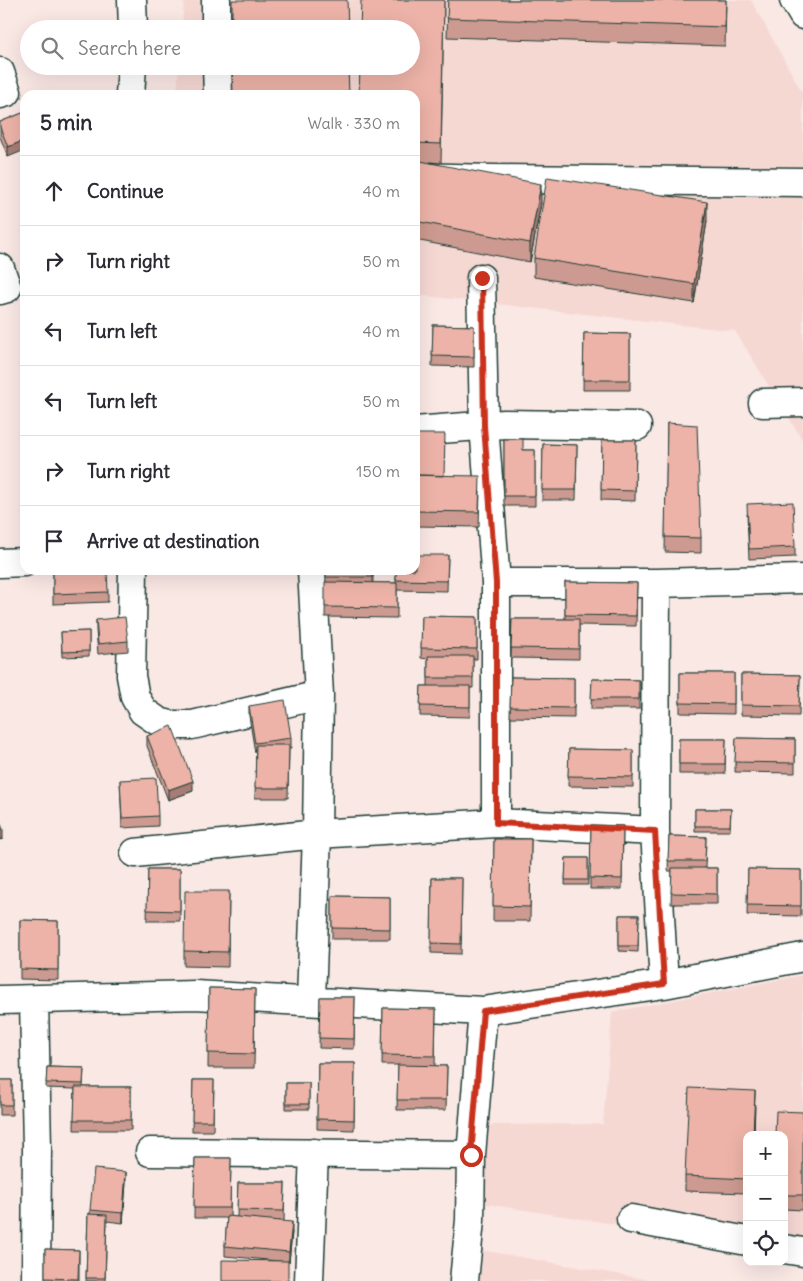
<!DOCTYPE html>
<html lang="en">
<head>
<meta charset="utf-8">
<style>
	body { margin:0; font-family:Delius,sans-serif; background:#f2f2f3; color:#2b2b33 }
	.controls { position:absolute; right:15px; bottom:15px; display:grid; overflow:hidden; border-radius:10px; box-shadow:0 5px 20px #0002 }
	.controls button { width:45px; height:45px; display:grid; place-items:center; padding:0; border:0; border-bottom:1px solid #e1e1e2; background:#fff; color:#2b2b33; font:25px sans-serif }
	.stop { position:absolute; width:15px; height:15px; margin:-11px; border:4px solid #c8321e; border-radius:50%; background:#fff }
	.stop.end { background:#c8321e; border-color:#fff; box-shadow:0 1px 5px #0008 }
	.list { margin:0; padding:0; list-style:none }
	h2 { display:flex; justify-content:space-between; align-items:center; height:65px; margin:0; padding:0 20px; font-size:21px }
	h2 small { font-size:16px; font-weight:400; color:#7c7c81 }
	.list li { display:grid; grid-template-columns:32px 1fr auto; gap:15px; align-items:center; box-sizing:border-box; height:70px; padding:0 20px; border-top:1px solid #e1e1e2 }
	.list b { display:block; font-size:19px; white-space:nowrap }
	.list em { font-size:16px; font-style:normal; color:#7c7c81 }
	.icon { flex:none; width:28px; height:28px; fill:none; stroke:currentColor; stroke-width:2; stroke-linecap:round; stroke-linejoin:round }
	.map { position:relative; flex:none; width:803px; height:1281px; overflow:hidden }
	.search { position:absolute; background:#fff; box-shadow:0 5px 20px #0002; left:20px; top:20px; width:400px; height:55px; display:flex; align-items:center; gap:12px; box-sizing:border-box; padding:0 18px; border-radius:28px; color:#7c7c81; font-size:19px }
	.panel { position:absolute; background:#fff; box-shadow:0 5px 20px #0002; left:20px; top:90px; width:400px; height:485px; border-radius:15px }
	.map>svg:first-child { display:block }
	.built { fill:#f6d8d3 }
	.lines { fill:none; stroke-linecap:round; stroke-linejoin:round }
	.minor-casing { stroke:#1f3d34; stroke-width:31 }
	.minor { stroke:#fff; stroke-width:28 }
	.wall { fill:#cc9a90; stroke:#1f3d34 }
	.shaded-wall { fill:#a67d76; stroke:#1f3d34 }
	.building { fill:#edb3a8; stroke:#1f3d34 }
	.route { stroke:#c8321e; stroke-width:6 }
</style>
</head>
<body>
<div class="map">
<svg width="803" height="1281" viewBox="0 0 803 1281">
	<rect width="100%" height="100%" fill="#fae8e5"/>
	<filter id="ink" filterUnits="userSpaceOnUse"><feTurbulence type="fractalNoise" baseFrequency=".02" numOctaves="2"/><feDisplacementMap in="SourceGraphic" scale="10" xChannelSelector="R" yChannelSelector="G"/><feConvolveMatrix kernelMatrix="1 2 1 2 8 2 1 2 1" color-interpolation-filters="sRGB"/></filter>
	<g filter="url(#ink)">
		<path class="built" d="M184,0H751L803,94V441L735,331L415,295V95H177L179,66H411V29H182Z
			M803,975V1253L784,1250V1135H747V1245L486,1204V1125L603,1124L612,1012Z
			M459,1246L656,1281H459Z"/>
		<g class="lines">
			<defs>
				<path id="minor" d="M132,0L133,29
					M216,0V29
					M794,0L803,15
					M217,66L218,95
					M0,72L7,92L0,94
					M130,95L132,66
					M415,177L492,179L803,182
					M0,268L7,288L0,290
					M481,278L484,425L496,583V823
					M763,403L803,402
					M415,431L504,424L637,426
					M0,563L25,562
					M133,570L131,676L135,697L143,711L159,722L171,725H192L319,695
					M496,583H656L803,579
					M656,583L655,831L664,984
					M135,853L317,834L496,823L655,831
					M0,1000L195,995L483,1011L664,984L803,957
					M34,1000L37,1148L36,1281
					M311,1000L317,834L319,695L312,570
					M150,1152L471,1155
					M631,1219L747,1241
					M784,1249L803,1252
					M309,1281L314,1153
					M464,1281L470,1220L471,1155L483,1011"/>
			</defs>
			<use href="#minor" class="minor-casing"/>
			<use href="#minor" class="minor"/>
		</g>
		<path class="wall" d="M361,0H444L441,163L430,162L541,203L530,262L415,240V95Z
			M448,0H726L725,46L447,37Z
			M25,112L8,157L0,137V122Z
			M707,221L694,303L534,277V258Z
			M433,325L474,326V367L432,366Z
			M584,333L630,334V390H583Z
			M667,423L701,538V553L665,552Z
			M415,434L445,476L480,491L479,527L415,526Z
			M504,439L523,450H535V506H504Z
			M602,440H636L635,501L601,500Z
			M543,444L577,445L576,500H542Z
			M747,514L795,547V557L749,559Z
			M448,555L447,591L397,590V618L325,617L326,570H373V583H396V570Z
			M53,570L108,592V602L53,604Z
			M565,582L637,583L636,626L579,625V659L511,658L512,619H565Z
			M422,616L477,617V659H473V688H470V717L420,716L421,686H428V659L421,658Z
			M96,620L128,641V651L98,654L96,630Z
			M89,631V656L62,657L61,632Z
			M680,673H734V714L680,713Z
			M741,674L800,675L799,716L741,715Z
			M511,677L574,678V718L510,717Z
			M592,679L639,680V709H591Z
			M249,706L291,738V748H289L288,798H255L256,753H255L249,716Z
			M147,736L193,791L168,800L147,746Z
			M736,738L795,739V773L735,772Z
			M679,739H726L725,774H679Z
			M569,749L633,750V787L568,786Z
			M120,780L158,816V826L122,828Z
			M695,809H731L730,831H695Z
			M591,825L623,826L622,889H590Z
			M669,836L706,837L705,868H717V904H671L672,871H668Z
			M494,839H531L530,921H493Z
			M566,858H588V885H565Z
			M148,869H180V921H147Z
			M748,869L801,870V916L747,915Z
			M432,878H462L461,954L431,953Z
			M229,891L228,967L184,966V951Z
			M332,896L390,897V939H332Z
			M619,915H639L638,952L619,951Z
			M20,920L58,921V980L20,979Z
			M209,988L255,989L254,1068H208Z
			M320,997H355L354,1049L319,1048Z
			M383,1008L436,1009L435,1066H447L446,1110H397L398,1065H382Z
			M318,1063H355L354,1130L317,1129Z
			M47,1067L84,1068L83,1087H131V1130H74L75,1089L46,1088Z
			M0,1080H12V1115H0Z
			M193,1080H214L213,1131H192Z
			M286,1083H309V1109H286Z
			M755,1106L754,1135H747V1193L685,1191V1176Z
			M803,1112V1210L784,1209V1135Z
			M195,1158H231L230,1216L237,1217L238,1183H285L284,1221H279L292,1232L289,1262L225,1256V1246L227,1218H194Z
			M126,1182L123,1223L107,1221L105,1281H86L88,1214H90V1210Z
			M45,1249L79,1250V1281H45Z"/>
		<path class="shaded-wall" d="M25,140V150L8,157V147Z
			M541,184V203L530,262V243Z
			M707,202V221L694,303V284Z
			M193,781V791L168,800V790Z
			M3,829V839L0,840V830Z
			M755,1091L754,1135H753Z
			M126,1172V1182L123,1223V1213Z
			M292,1222V1232L289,1262V1252Z"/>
		<path class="building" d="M232,0H347L348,29H232Z
			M361,0H444L441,144L415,143V95H359L360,66H411V29H360Z
			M448,0H726L725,27L447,18Z
			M232,66H348L349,95H233Z
			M25,112V140L8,147L0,127V122Z
			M415,160L541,184L530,243L415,221Z
			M547,177L707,202L694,284L534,258Z
			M433,325L474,326V357L432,356Z
			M584,333L630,334V380H583Z
			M667,423L697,425L701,538L665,537Z
			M415,434H445L444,476L415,475Z
			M504,439H523V450H535V496H504Z
			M602,440H636L635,491L601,490Z
			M543,444L577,445L576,490H542Z
			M415,475L480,476L479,512L415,511Z
			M793,502L795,547L749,549L747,504Z
			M415,555H448L447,581L396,580V570H415Z
			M53,570H107L108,592L53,594Z
			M326,570H373V577H326Z
			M325,582L397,583V608L325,607Z
			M565,582L637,583L636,616L565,615Z
			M422,616L477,617V649L421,648Z
			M125,617L128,641L98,644L96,620Z
			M512,619H579V649L511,648Z
			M89,631V651L62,652L61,632Z
			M428,656H473V678H428Z
			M680,673H734V704L680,703Z
			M741,674L800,675L799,706L741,705Z
			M511,677L574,678V708L510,707Z
			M592,679L639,680V699H591Z
			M421,686H470V707L420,706Z
			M285,700L291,738L255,743L249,706Z
			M172,726L193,781L168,790L147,736Z
			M736,738L795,739V763L735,762Z
			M679,739H726L725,764H679Z
			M256,745H289L288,788H255Z
			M569,749L633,750V777L568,776Z
			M156,778L158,816L122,818L120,780Z
			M695,809H731L730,826H695Z
			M0,822L3,829L0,830Z
			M591,825L623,826L622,879L590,878Z
			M669,836L706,837L705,861H668Z
			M494,839H531L530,907L493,906Z
			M566,858H588V880H565Z
			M672,868H717V894L671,893Z
			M148,869H180V911L147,910Z
			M748,869L801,870V906L747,905Z
			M432,878H462L461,944L431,943Z
			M185,891H229L228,952L184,951Z
			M332,896L390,897V929L332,928Z
			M619,915H639L638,946H619Z
			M20,920L58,921V970L20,969Z
			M209,988L255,989L254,1054L208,1053Z
			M320,997H355L354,1039L319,1038Z
			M383,1008L436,1009L435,1056L382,1055Z
			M318,1063H355L354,1120L317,1119Z
			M398,1065L447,1066L446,1100H397Z
			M47,1067L84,1068L83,1084L46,1083Z
			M0,1080H12V1105H0Z
			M193,1080H214L213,1121H192Z
			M286,1083H309V1104H286Z
			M75,1087H131V1120H74Z
			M689,1088L755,1091L753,1135H747V1179L685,1176Z
			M776,1111L803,1112V1195H784V1135H775Z
			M195,1158H231L230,1208H194Z
			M94,1169L126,1172L123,1213L90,1210Z
			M238,1183H285L284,1211L237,1210Z
			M88,1214L107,1215L105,1278H86Z
			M227,1216L292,1222L289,1252L225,1246Z
			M45,1249L79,1250L78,1279L45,1278Z
			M222,1260L288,1261V1281H222Z"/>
	</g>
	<g class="lines" filter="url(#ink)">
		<path class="route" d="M471,1155L483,1011L664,984L655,831L496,823V583L484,426L482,278"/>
	</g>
</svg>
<div class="controls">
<button>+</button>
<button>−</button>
<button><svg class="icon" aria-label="locate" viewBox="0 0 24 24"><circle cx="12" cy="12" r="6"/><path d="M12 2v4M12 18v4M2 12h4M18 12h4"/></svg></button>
</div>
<div class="stop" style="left:471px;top:1155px"></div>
<div class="stop end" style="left:482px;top:278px"></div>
<div class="search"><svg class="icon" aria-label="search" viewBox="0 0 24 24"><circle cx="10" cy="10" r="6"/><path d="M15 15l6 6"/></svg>Search here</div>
<section class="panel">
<h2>5 min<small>Walk · 330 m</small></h2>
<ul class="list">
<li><svg class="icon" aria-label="ahead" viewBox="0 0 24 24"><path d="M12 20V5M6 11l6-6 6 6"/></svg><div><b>Continue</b></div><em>40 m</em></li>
<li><svg class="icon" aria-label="right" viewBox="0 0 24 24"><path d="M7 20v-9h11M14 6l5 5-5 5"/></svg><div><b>Turn right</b></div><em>50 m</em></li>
<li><svg class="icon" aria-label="left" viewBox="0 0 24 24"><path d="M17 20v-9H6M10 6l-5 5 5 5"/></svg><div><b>Turn left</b></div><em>40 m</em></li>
<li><svg class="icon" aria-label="left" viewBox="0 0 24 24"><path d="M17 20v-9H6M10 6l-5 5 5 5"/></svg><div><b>Turn left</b></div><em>50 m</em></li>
<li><svg class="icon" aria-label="right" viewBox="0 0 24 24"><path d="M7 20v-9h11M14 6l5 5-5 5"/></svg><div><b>Turn right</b></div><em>150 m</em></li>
<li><svg class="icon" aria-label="arrive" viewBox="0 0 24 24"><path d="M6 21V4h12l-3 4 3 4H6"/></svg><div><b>Arrive at destination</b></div></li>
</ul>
</section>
</div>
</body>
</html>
